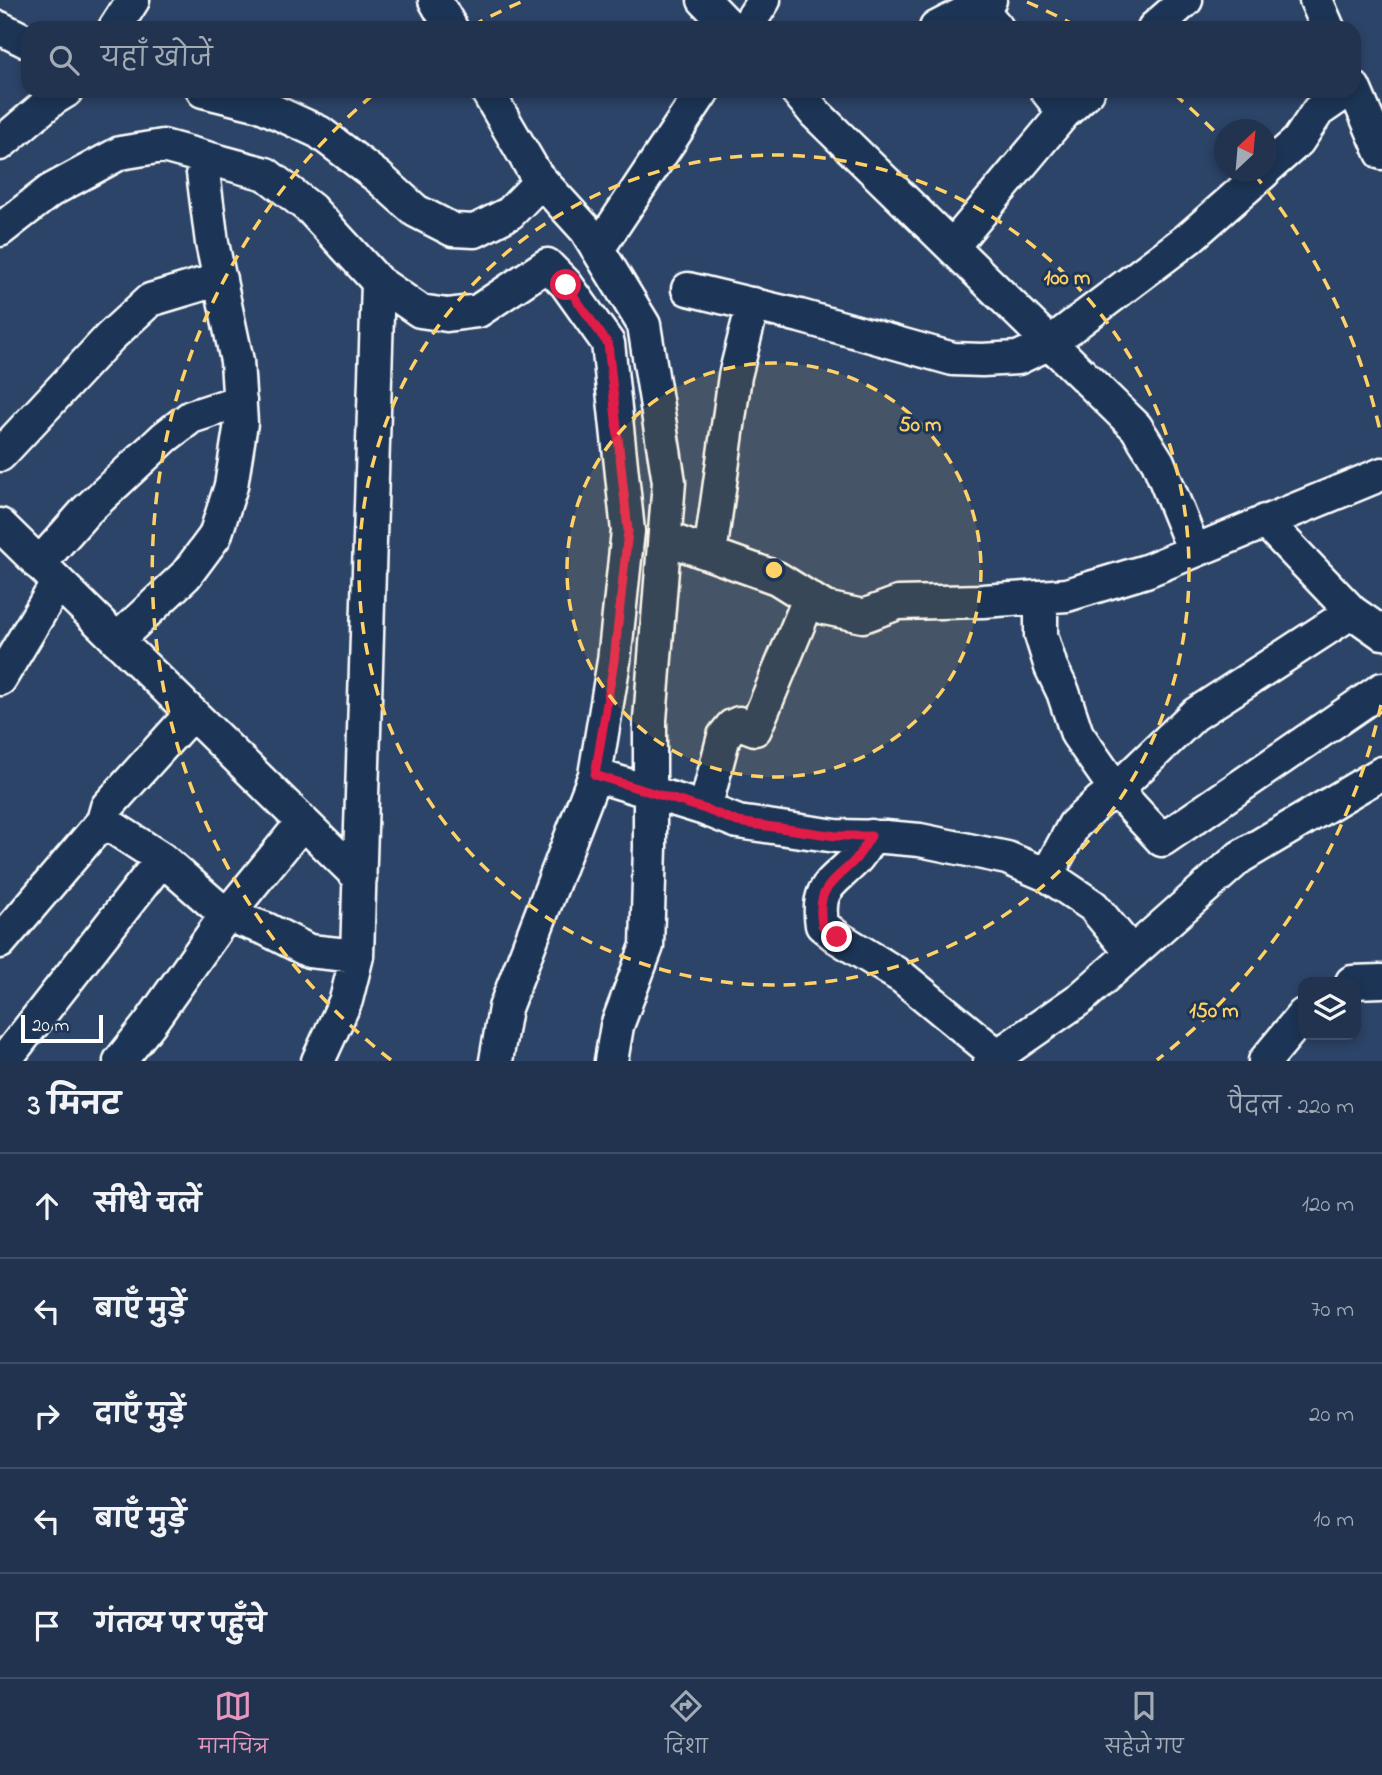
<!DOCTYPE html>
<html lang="hi">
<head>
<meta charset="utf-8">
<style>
	body { margin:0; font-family:"Indie Flower","Playpen Sans Deva",sans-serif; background:#293b55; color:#f1f3f6 }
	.controls { position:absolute; right:21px; bottom:21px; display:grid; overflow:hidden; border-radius:14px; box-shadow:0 4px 10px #0003 }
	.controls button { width:63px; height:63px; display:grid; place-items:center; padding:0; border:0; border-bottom:2px solid #3e4e66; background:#21334e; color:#f1f3f6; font:35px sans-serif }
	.compass { position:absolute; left:1214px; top:119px; width:63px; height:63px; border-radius:50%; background:#21334e; box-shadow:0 4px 10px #0003; rotate:26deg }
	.scale { position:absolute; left:21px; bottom:18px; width:82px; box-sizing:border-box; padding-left:7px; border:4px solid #fff; border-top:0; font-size:19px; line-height:24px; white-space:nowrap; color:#fff; -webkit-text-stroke:5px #1d3557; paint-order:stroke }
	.stop { position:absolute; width:21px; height:21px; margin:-16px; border:5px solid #e11d48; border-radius:50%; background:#fff }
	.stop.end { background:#e11d48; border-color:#fff; box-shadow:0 2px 7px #0008 }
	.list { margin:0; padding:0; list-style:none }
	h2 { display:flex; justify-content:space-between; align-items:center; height:91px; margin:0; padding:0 28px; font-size:30px }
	h2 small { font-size:23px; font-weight:400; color:#a2aab6 }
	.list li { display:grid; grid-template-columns:46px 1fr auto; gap:21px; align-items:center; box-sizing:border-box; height:105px; padding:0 28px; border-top:2px solid #3e4e66 }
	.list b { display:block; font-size:26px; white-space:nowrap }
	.list em { font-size:23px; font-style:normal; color:#a2aab6 }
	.icon { flex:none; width:38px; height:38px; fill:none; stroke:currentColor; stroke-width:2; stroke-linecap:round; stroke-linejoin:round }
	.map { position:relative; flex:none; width:1382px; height:1061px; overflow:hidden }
	.search { position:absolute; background:#21334e; box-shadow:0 4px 10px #0003; left:21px; right:21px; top:21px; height:77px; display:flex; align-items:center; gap:18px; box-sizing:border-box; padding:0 24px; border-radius:21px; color:#a2aab6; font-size:26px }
	.sheet { height:616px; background:#21334e }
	nav { display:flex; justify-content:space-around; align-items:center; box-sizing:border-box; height:98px; border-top:2px solid #3e4e66; background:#21334e; font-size:19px; color:#a2aab6 }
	nav a { display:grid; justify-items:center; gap:4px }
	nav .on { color:#e797bd }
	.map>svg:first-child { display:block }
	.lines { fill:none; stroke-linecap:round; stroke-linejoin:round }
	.minor-casing { stroke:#fff; stroke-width:37 }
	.minor { stroke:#1d3557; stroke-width:32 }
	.route { stroke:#e11d48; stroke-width:9 }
	.ring { fill:none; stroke:#ffd166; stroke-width:3.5; stroke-dasharray:12 9 }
	.centre { fill:#ffd166; stroke:#1d3557; stroke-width:3.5 }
	.ring-label { font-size:21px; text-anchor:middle; font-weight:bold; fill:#ffd166; stroke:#1d3557; stroke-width:6; stroke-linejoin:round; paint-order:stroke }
</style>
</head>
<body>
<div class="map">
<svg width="1382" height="1061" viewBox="0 0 1382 1061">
	<rect width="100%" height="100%" fill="#2c4468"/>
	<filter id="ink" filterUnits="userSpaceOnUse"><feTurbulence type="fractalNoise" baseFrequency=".0143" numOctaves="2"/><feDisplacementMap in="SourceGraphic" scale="14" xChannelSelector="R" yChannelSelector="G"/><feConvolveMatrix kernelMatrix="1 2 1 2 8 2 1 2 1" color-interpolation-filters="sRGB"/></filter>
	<g filter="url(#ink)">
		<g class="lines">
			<defs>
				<path id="minor" d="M435,0L451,28
					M704,0L731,28
					M1316,0L1328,28
					M979,6L997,28
					M0,28L28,42
					M115,28L133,0
					M746,28L764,0
					M936,28L990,0
					M1154,28L1186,0
					M1354,88L1382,153
					M203,91L260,105L319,132L378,177L416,211L453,230L475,231L510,213L541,181
					M487,91L536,175L586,230L644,325L669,482L650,720V847L647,946L617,1026L611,1061
					M797,91L815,113L1136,427L1158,462L1194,551
					M1064,113L1088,91
					M0,144L53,99L66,91
					M1266,169L1298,141L1318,111L1347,91
					M0,230L50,191L120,153L163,146L266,174L311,209L378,282L420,311L447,315L478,311L547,265L566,284L608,343L628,531L614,661L595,775L505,1008L496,1061
					M952,247L1064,113L1047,91
					M598,249L703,91
					M688,289L800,316L953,359L982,360L1018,358L1050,343L1189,238L1264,172
					M0,455L110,337L150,300L220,279
					M1265,521L1352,612
					M0,525L360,878
					M665,538L777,578L825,608L863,616L898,603L983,601L1067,595L1146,571L1382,474
					M710,554L735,376L753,304
					M39,564L86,511L165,437L191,417L240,401
					M1382,633L1352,612L1194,715L1116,790L1162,840L1382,689
					M117,640L186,575L215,536L231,486L241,423L237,361L212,243L201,157
					M0,679L58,582
					M192,713L107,807L103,821L162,859L226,915L266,929L309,951L357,956
					M595,775L705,809L738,822L836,836L885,837L920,840L1007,858L1047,875L1074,825L1100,801L1116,790L1077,734L1063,692L1051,667L1041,635V597
					M705,809L724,736L732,726L739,723L755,729L809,599
					M871,836C866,844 862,853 855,860C832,884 816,886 822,925L837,937L902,977L998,1056
					M1047,875L1093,906L1132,953
					M0,942L103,821
					M1352,982L1382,981
					M4,1061L162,859
					M120,1061L150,1023L222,921L303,822
					M318,1061L346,1000L357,956L378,282
					M990,1061L1081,998L1240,857L1382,773
					M1265,1061L1303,1015"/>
			</defs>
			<use href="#minor" class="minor-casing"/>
			<use href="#minor" class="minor"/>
		</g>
	</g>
	<g class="lines" filter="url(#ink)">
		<path class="route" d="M566,285L608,344L628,531L614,661L595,775L705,809L738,822L836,836H871C866,844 861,853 855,860C832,884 816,887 822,925L837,937"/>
	</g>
	<circle cx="774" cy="570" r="207" fill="#ffd166" fill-opacity=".12"/>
	<g class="ring">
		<circle cx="774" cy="570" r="207"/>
		<circle cx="774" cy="570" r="415"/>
		<path d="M1381 705A622 622 0 0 1 1157 1060M391 1060A622 622 0 0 1 374 94M472 26A622 622 0 0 1 521 2M1027 2A622 622 0 0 1 1076 26M1174 94A622 622 0 0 1 1221 138M1254 174A622 622 0 0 1 1381 435"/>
	</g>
	<circle cx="774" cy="570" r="10" class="centre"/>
	<g class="ring-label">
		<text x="1067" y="284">100 m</text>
		<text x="920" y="431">50 m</text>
		<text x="1214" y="1017">150 m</text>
	</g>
</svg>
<div class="controls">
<button><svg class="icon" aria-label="layers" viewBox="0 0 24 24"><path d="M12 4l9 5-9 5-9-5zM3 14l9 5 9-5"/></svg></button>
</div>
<svg class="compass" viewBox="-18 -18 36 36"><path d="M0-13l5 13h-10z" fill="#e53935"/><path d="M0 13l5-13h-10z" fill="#a2aab6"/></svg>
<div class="scale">20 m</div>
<div class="stop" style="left:566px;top:285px"></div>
<div class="stop end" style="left:837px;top:937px"></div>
<div class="search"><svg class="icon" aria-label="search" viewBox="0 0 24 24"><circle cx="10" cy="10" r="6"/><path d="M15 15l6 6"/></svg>यहाँ खोजें</div>
</div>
<section class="sheet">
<h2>3 मिनट<small>पैदल · 220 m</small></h2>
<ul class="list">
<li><svg class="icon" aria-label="ahead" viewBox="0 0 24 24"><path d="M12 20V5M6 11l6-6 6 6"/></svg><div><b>सीधे चलें</b></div><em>120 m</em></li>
<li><svg class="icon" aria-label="left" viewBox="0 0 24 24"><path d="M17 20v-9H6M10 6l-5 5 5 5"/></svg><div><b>बाएँ मुड़ें</b></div><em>70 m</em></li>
<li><svg class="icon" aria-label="right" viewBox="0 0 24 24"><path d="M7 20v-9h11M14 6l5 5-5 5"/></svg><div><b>दाएँ मुड़ें</b></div><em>20 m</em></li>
<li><svg class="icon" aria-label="left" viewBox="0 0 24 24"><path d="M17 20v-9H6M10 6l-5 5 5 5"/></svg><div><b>बाएँ मुड़ें</b></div><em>10 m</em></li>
<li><svg class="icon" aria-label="arrive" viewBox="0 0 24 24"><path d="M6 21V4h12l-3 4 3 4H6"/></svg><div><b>गंतव्य पर पहुँचे</b></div></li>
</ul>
</section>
<nav>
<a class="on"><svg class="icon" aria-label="map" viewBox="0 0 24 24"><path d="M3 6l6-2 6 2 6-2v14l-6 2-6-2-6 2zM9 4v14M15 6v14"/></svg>मानचित्र</a>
<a><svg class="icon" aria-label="directions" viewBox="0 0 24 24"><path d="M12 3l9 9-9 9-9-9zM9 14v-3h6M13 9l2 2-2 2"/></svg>दिशा</a>
<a><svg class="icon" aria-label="saved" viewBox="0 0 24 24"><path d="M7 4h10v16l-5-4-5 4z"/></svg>सहेजे गए</a>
</nav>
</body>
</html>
